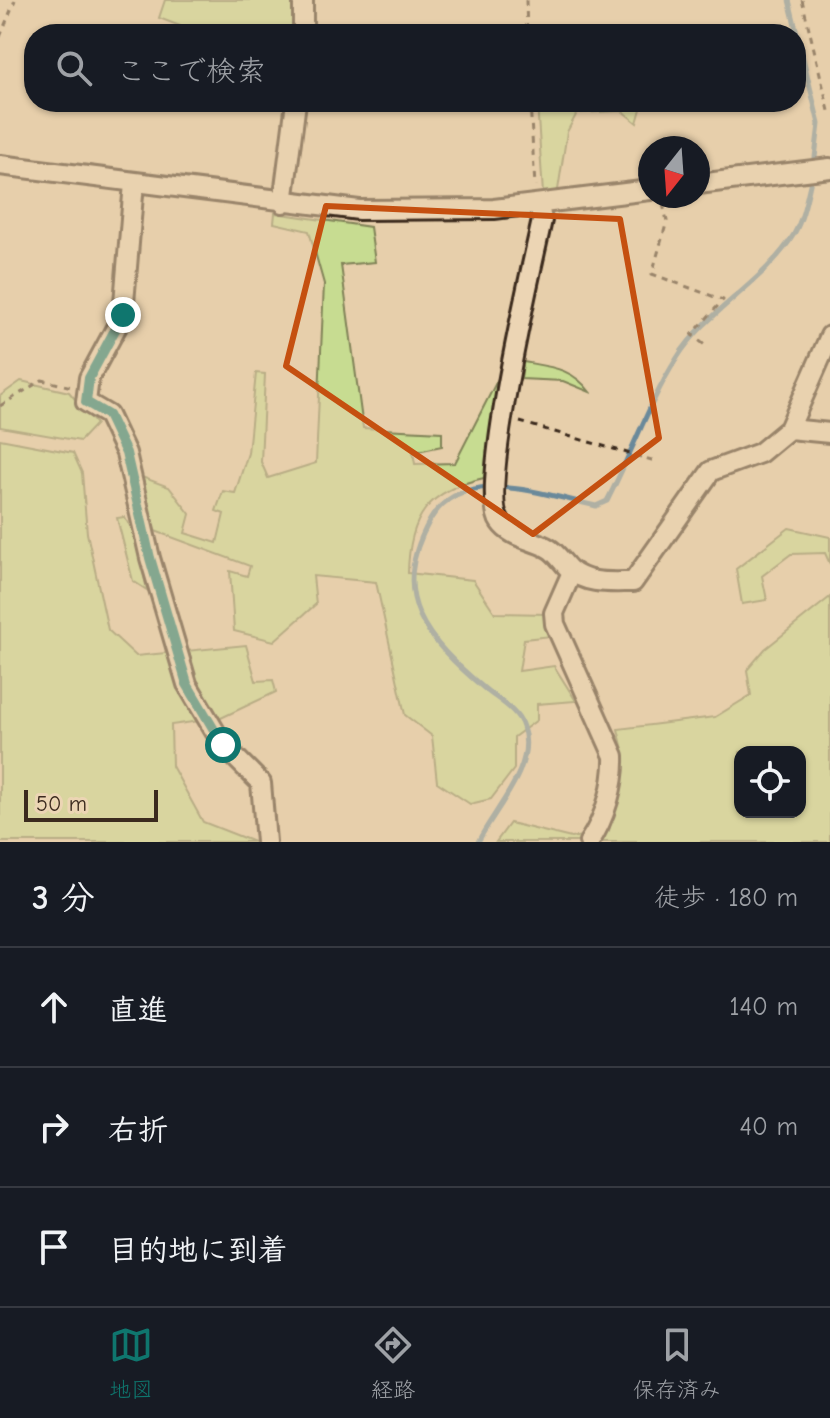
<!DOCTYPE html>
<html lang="ja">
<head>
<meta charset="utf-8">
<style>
	body { margin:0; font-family:"Comic Neue","Klee One",sans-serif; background:#242831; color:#f1f3f6 }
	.controls { position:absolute; right:24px; bottom:24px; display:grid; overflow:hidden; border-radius:16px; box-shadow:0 2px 6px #0004 }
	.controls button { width:72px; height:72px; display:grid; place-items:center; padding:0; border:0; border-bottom:2px solid #363941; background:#171b24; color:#f1f3f6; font:40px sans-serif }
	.compass { position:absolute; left:638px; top:136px; width:72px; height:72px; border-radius:50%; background:#171b24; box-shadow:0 2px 6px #0004; rotate:197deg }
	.scale { position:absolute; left:24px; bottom:20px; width:134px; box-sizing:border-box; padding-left:8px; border:4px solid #3b2a1e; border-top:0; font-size:22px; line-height:28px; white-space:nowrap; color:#3b2a1e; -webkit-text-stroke:6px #ecd5b4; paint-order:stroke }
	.stop { position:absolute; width:24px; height:24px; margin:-18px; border:6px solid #0f766e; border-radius:50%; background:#fff }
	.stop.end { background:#0f766e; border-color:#fff; box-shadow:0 2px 8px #0008 }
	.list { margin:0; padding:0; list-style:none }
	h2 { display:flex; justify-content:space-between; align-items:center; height:104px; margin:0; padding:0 32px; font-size:34px }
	h2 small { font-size:26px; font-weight:400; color:#9ea1a6 }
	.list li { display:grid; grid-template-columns:52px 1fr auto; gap:24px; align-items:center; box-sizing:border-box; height:120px; padding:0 32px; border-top:2px solid #363941 }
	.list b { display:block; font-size:30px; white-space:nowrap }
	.list em { font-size:26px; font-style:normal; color:#9ea1a6 }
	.icon { flex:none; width:44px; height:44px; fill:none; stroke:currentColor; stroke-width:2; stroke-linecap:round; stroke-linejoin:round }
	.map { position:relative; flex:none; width:830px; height:842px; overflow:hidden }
	.search { position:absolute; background:#171b24; box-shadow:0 2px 6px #0004; left:24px; right:24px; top:24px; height:88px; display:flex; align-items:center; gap:20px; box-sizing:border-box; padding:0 28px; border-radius:32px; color:#9ea1a6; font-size:30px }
	.sheet { height:464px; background:#171b24 }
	nav { display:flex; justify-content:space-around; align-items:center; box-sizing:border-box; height:112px; border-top:2px solid #363941; background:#171b24; font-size:22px; color:#9ea1a6 }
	nav a { display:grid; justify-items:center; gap:4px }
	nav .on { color:#0f766e }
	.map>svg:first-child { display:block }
	.green { fill:#c7dc91; stroke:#818358; stroke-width:2; fill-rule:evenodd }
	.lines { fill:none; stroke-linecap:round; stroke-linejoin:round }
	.stream { stroke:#6b899a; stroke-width:5 }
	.minor-casing { stroke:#3b2a1e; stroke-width:24 }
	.path { stroke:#3b2a1e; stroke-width:3; stroke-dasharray:6 6; stroke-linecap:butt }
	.minor { stroke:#ecd5b4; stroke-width:18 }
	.route { stroke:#0f766e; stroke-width:10 }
	.marked { fill:none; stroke:#c55010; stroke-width:6; stroke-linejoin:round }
</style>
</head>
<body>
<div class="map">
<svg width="830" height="842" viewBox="0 0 830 842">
	<rect width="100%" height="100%" fill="#e7cfab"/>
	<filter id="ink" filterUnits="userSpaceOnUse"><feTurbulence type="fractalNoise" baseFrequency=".0125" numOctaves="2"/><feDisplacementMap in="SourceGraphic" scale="16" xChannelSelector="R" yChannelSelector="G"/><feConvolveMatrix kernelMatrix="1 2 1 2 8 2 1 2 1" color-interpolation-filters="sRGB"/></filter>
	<g filter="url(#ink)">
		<path class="green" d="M165,0H292V34H179L180,26L159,18Z
			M537,102H643L637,123L622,111L577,113L567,132L558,190L543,194Z
			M275,213L370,227L375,262L341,265L363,428L442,432V446L413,452L415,464L455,463L506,363L484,478C428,490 409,517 408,573L473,580L495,613L547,614L552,636L524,639L519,671L554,666L576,701L537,704V720L514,737V769L491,799L470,804L437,782L432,736L405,715L376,582L313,576L316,604L274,641L234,631L230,571L247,576L250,566L155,531L142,477L169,487L190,514L185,533L217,543L224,514L216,511L223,491L235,493L248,453L256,373L265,374L261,462L268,478L316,463L324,284L309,231L274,223Z
			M523,362C552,367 572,368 590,392L563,381L521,379Z
			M21,381L69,392L96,424L80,441L0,427V396Z
			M0,439L73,453L82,473L87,533L108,630L136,656L246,645L256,681L273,680L276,692L221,718L171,725L172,766L203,822L254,842H0Z
			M124,517L135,533L147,590L133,581L117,518Z
			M789,528L830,537V564L825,553L791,554L762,576L767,600L742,604L736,569Z
			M830,597V842H496L510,823L571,838L609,831L625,758L618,729L715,717L751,695L747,670L765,649ZM740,752H800V812H740Z"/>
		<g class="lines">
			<path class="stream" d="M789,0L819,124L814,166
				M478,842C494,809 537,767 523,727C518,710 498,700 485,689C427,640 387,597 430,520C463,463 544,495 596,506L607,501C631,455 649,402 677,358C707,310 764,283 794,234C804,216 807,196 812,176"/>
			<defs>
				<path id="minor" d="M303,0V34
					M0,165L359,210L494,209L650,190
					M134,183L123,315L89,378L86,402L108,415L126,453L150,558L187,684L223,745L261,783L266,842
					M698,184L830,168
					M283,203L296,102
					M539,205L542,220C532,267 478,492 500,522C511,538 532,539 548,548C556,552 562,562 569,569C587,585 611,582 633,582L711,471L760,453L789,429L830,336
					M789,429L830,433
					M572,572L554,613L555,624L614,756C615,784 605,819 589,842"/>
			</defs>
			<use href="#minor" class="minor-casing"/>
			<path class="path" d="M526,0L527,34
				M802,0L830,115
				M0,37L15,0
				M530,102L535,186
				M663,204L667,221L652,274L723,300L692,335L706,346
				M0,406L42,380L72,387
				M520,422L655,461"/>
			<use href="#minor" class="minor"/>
		</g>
	</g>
	<g class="lines" filter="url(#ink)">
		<path class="route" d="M123,315L89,378L86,402L108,415L126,453L150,558L187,684L223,745"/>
	</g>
	<path d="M0 0H830V842H0ZM326,206L620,219L659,438L533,534L286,366Z" fill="#e7cfab" fill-opacity=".55" fill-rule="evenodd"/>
	<path class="marked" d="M326,206L620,219L659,438L533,534L286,366Z"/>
</svg>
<div class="controls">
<button><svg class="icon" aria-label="locate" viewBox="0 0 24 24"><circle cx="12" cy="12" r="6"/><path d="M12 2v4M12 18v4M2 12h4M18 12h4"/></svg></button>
</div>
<svg class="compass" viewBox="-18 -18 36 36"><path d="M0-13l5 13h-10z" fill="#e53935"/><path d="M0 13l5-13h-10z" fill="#9ea1a6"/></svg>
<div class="scale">50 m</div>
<div class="stop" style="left:223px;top:745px"></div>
<div class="stop end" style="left:123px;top:315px"></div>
<div class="search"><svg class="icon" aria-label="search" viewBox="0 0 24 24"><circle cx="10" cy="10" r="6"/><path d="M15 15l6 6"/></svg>ここで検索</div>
</div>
<section class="sheet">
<h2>3 分<small>徒歩 · 180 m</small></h2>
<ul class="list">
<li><svg class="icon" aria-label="ahead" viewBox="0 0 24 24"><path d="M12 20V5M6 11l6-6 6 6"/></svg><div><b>直進</b></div><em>140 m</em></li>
<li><svg class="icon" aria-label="right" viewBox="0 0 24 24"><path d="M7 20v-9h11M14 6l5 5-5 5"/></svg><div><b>右折</b></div><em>40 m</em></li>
<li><svg class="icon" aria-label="arrive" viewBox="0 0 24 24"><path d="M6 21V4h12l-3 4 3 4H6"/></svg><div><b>目的地に到着</b></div></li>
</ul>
</section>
<nav>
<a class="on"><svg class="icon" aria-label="map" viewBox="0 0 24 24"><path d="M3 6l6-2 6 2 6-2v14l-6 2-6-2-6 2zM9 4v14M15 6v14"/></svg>地図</a>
<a><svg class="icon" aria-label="directions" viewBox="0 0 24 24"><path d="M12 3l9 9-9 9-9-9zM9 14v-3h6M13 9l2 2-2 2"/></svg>経路</a>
<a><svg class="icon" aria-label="saved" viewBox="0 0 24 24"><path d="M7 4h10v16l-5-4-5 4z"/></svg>保存済み</a>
</nav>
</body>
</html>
